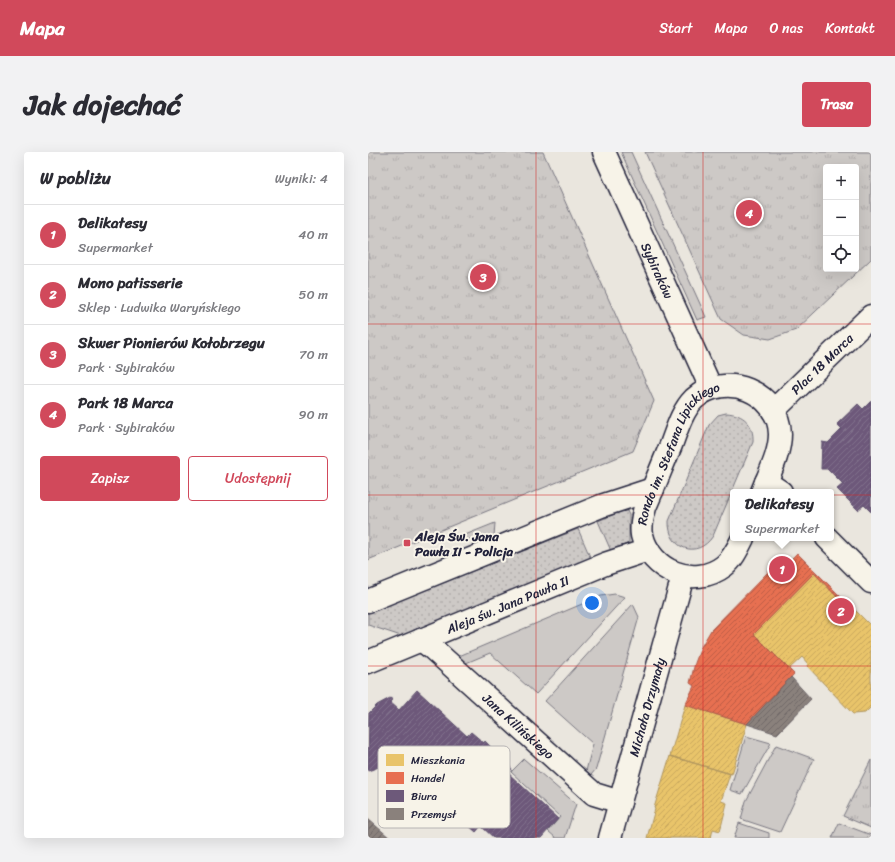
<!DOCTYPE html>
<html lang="pl">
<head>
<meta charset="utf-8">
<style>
	body { margin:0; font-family:Sriracha,sans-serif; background:#f2f2f3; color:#2b2b33 }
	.controls { position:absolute; right:12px; top:12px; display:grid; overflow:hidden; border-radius:4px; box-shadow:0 4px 16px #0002 }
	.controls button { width:36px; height:36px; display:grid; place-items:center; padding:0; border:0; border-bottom:1px solid #e1e1e2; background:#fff; color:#2b2b33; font:20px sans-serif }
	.you { position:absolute; left:224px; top:451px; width:14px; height:14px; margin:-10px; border:3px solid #fff; border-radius:50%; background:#1a73e8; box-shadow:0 0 0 6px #1a73e833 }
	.badge { display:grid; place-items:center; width:26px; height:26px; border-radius:50%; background:#d1495b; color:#fff; font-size:13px; font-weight:700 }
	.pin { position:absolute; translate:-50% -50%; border:2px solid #fff; box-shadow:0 1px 4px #0006 }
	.popup { position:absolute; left:362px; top:337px; width:104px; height:52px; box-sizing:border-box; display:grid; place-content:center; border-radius:4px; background:#fff; filter:drop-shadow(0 1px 3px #0005); font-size:13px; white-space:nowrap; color:#7c7c81 }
	.popup b { font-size:15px; color:#2b2b33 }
	.popup::after { content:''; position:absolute; left:50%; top:100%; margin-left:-8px; border:8px solid transparent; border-top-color:#fff }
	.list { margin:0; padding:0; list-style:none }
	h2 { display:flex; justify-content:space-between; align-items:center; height:52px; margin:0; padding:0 16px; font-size:17px }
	h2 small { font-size:13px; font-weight:400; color:#7c7c81 }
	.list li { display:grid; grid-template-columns:26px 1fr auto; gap:12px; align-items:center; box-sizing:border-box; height:60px; padding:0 16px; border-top:1px solid #e1e1e2 }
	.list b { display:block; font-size:15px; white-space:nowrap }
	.list p { margin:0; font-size:13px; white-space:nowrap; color:#7c7c81 }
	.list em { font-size:13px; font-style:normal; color:#7c7c81 }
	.actions { display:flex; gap:8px; padding:12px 16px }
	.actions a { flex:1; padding:9px 0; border:1px solid #d1495b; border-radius:4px; text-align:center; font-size:14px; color:#d1495b }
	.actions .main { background:#d1495b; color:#fff }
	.icon { flex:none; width:22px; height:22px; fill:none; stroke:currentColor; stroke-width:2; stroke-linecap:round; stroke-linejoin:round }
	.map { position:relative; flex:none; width:503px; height:686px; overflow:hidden; border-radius:4px }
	header { display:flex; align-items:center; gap:24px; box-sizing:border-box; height:56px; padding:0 20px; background:#d1495b; color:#fff }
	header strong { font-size:19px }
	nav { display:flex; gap:22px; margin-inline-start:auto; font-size:14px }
	.intro { display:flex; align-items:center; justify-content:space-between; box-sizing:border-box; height:96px; padding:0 24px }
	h1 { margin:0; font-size:28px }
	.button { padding:10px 18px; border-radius:4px; background:#d1495b; color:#fff; font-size:14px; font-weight:700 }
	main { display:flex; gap:24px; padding:0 24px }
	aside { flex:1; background:#fff; border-radius:4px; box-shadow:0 4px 16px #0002 }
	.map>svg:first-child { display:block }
	.grass { fill:#cdc9c6; stroke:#787680 }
	.park { fill:url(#park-tufts); stroke:#787680; fill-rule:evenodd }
	.garden { fill:url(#garden-dots); stroke:#787680 }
	.homes { fill:url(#homes-hatch); stroke:#ad935c }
	.shops { fill:url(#shops-hatch); stroke:#ac584a }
	.offices { fill:url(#offices-hatch); stroke:#564867 }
	.industry { fill:url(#industry-hatch); stroke:#6b6468 }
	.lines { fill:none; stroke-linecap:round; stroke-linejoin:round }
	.street-casing { stroke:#22223b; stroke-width:25 }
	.secondary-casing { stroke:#22223b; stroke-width:25 }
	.street { stroke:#f7f3e8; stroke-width:22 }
	.secondary { stroke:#f7f3e8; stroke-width:22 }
	.grid { fill:none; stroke:#d62828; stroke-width:1; stroke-opacity:0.55 }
	.poi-dot { fill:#d1495b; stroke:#f7f3e8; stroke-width:1.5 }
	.labels { text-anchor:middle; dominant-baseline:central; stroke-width:4; stroke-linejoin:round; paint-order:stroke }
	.street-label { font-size:13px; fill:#22223b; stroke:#f7f3e8 }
	.poi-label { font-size:13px; font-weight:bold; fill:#22223b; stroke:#f7f3e8; text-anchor:start }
	.key { fill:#f7f3e8; stroke:#b7b4b4; stroke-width:1 }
	.key-label { font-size:11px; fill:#22223b }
</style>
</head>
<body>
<header>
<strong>Mapa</strong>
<nav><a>Start</a><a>Mapa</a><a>O nas</a><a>Kontakt</a></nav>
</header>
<div class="intro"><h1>Jak dojechać</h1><a class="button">Trasa</a></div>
<main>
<aside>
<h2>W pobliżu<small>Wyniki: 4</small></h2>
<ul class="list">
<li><span class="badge">1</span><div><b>Delikatesy</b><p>Supermarket</p></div><em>40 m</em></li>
<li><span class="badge">2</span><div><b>Mono patisserie</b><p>Sklep · Ludwika Waryńskiego</p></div><em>50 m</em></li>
<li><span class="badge">3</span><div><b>Skwer Pionierów Kołobrzegu</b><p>Park · Sybiraków</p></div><em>70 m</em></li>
<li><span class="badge">4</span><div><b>Park 18 Marca</b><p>Park · Sybiraków</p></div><em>90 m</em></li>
</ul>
<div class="actions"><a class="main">Zapisz</a><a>Udostępnij</a></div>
</aside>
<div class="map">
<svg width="503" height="686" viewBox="0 0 503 686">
	<defs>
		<pattern id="park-tufts" width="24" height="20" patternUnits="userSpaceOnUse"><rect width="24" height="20" fill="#cdc9c6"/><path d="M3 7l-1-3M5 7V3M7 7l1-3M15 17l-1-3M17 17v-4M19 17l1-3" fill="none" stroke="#b0acab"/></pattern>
		<pattern id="garden-dots" width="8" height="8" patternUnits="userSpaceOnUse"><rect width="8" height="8" fill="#cdc9c6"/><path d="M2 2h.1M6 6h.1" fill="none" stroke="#b0acab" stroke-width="1.8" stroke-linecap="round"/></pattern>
		<pattern id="homes-hatch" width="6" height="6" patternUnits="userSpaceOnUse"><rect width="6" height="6" fill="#e9c46a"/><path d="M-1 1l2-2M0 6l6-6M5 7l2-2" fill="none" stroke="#c8a85d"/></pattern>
		<pattern id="shops-hatch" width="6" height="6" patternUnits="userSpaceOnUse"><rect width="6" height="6" fill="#e76f51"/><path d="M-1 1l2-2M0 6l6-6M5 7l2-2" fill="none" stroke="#bb5b44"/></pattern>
		<pattern id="offices-hatch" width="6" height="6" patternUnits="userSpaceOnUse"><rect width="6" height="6" fill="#6d597a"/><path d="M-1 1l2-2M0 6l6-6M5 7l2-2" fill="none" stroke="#81728c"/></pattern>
		<pattern id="industry-hatch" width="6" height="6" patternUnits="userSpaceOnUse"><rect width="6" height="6" fill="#8a817c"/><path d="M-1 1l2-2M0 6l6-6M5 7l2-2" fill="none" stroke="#706967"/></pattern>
	</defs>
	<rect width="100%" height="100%" fill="#eae6de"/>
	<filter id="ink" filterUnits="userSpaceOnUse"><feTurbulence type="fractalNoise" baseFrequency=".025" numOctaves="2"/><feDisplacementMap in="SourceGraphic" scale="8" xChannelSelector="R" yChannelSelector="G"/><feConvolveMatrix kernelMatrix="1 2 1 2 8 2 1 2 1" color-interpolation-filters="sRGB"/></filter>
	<g filter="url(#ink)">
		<path class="grass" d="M253,0H263L338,165L329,168Z
			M127,371L126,384L118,386L82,389Z
			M247,442L257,445L168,542L122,501L98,511L91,504L233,444Z
			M265,452L271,465L228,617L223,623L218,619L225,592L177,549Z
			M378,584L403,591L374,642L362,638Z
			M408,593L446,607L412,680L373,667L378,649Z
			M156,607L208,652L197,686H188L180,679L192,665L143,620Z
			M371,671L401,681V686H366Z
			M471,671L503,683V686H464Z"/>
		<path class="park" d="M0,0H175L286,249L265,299L0,408Z
			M277,0H503V107L428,178L402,187L376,183L353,167ZM458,15H488V117H458Z
			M503,608V676L475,664Z"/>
		<path class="garden" d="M358,261C376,262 386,272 385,290L345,384C329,408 300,397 301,369L341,273L350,263Z
			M254,359H259L261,363V391L243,399L230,369Z
			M210,377L223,407L33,484L0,473V461Z"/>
		<path class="homes" d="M446,421L482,458L484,455L503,474V555L497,561L485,562L439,514L440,512L434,505L421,517L386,482Z
			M317,553L379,572L364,622L302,604Z
			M302,604L362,622L353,649L359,651L352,679L345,677L343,686H279L287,657L286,656Z"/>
		<path class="shops" d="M429,401L476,448L474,450L446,421L386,482L426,522L379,572L317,553L326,534L322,531L327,511L333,495L343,478L401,419L407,424Z"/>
		<path class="offices" d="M503,249V360L496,353L490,358L469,337L475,332L460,317H453L454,290L460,291L474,277L469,272L490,252L495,257Z
			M49,538L99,584L103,580L116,591L117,589L144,617L140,621L190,667L173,686H126L113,674L108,680L27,609L0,619L1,561L9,553L22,546L25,548L22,550L31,558Z"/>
		<path class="industry" d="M423,525L443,547L409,582L379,572Z
			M0,667L22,686H0Z"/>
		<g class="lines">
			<defs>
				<g id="street">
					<path id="s1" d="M236,0L343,236"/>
					<path d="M398,330L413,340"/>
					<path d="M459,386L503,430"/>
					<path id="s2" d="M53,488L65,497L226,642L252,650"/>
					<path id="s3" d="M242,686L315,424"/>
				</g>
				<g id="secondary">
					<path id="s4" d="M405,259L503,164"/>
					<path id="s5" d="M375,386C370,396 365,407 356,414C326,437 282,419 274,383C272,373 275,364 277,355C286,335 294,314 303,293C309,277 314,259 326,247C357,218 411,240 412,282C412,302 401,322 394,340"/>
					<path d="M0,449L233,354L285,337"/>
					<path id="s6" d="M0,510L237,412L280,398"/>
				</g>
			</defs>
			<use href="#street" class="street-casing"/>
			<use href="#secondary" class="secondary-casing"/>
			<use href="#street" class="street"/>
			<use href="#secondary" class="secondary"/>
		</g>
	</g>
	<path class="grid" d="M168,0V686M335,0V686M0,172H503M0,343H503M0,514H503"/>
	<rect class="poi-dot" x="35" y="387" width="8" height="8" rx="2"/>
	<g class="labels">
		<g class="street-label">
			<text stroke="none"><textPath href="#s1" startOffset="130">Sybiraków</textPath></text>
			<text stroke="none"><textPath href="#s4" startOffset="68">Plac 18 Marca</textPath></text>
			<text stroke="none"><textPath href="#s5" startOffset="231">Rondo im. Stefana Lipickiego</textPath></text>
			<text stroke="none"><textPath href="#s6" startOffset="151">Aleja św. Jana Pawła II</textPath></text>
			<text stroke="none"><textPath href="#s3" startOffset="136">Michała Drzymały</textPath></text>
			<text stroke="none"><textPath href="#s2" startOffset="130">Jana Kilińskiego</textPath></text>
		</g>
		<g class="poi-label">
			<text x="47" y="384">Aleja Św. Jana<tspan x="47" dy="15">Pawła II - Policja</tspan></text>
		</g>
	</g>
	<rect x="10" y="594" width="132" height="82" rx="6" class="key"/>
	<rect x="18" y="602" width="18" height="12" fill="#e9c46a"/>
	<rect x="18" y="620" width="18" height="12" fill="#e76f51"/>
	<rect x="18" y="638" width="18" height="12" fill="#6d597a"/>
	<rect x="18" y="656" width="18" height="12" fill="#8a817c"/>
	<g class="key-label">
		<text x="43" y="612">Mieszkania</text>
		<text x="43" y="630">Handel</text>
		<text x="43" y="648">Biura</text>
		<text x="43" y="666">Przemysł</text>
	</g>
</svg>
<div class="controls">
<button>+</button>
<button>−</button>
<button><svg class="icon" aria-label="locate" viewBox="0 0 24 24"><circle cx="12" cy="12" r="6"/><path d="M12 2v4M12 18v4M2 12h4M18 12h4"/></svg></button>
</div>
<div class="you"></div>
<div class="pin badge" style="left:414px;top:417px">1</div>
<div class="popup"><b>Delikatesy</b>Supermarket</div>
<div class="pin badge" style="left:473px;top:459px">2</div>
<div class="pin badge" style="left:115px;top:125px">3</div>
<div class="pin badge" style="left:381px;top:61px">4</div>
</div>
</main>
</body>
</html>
